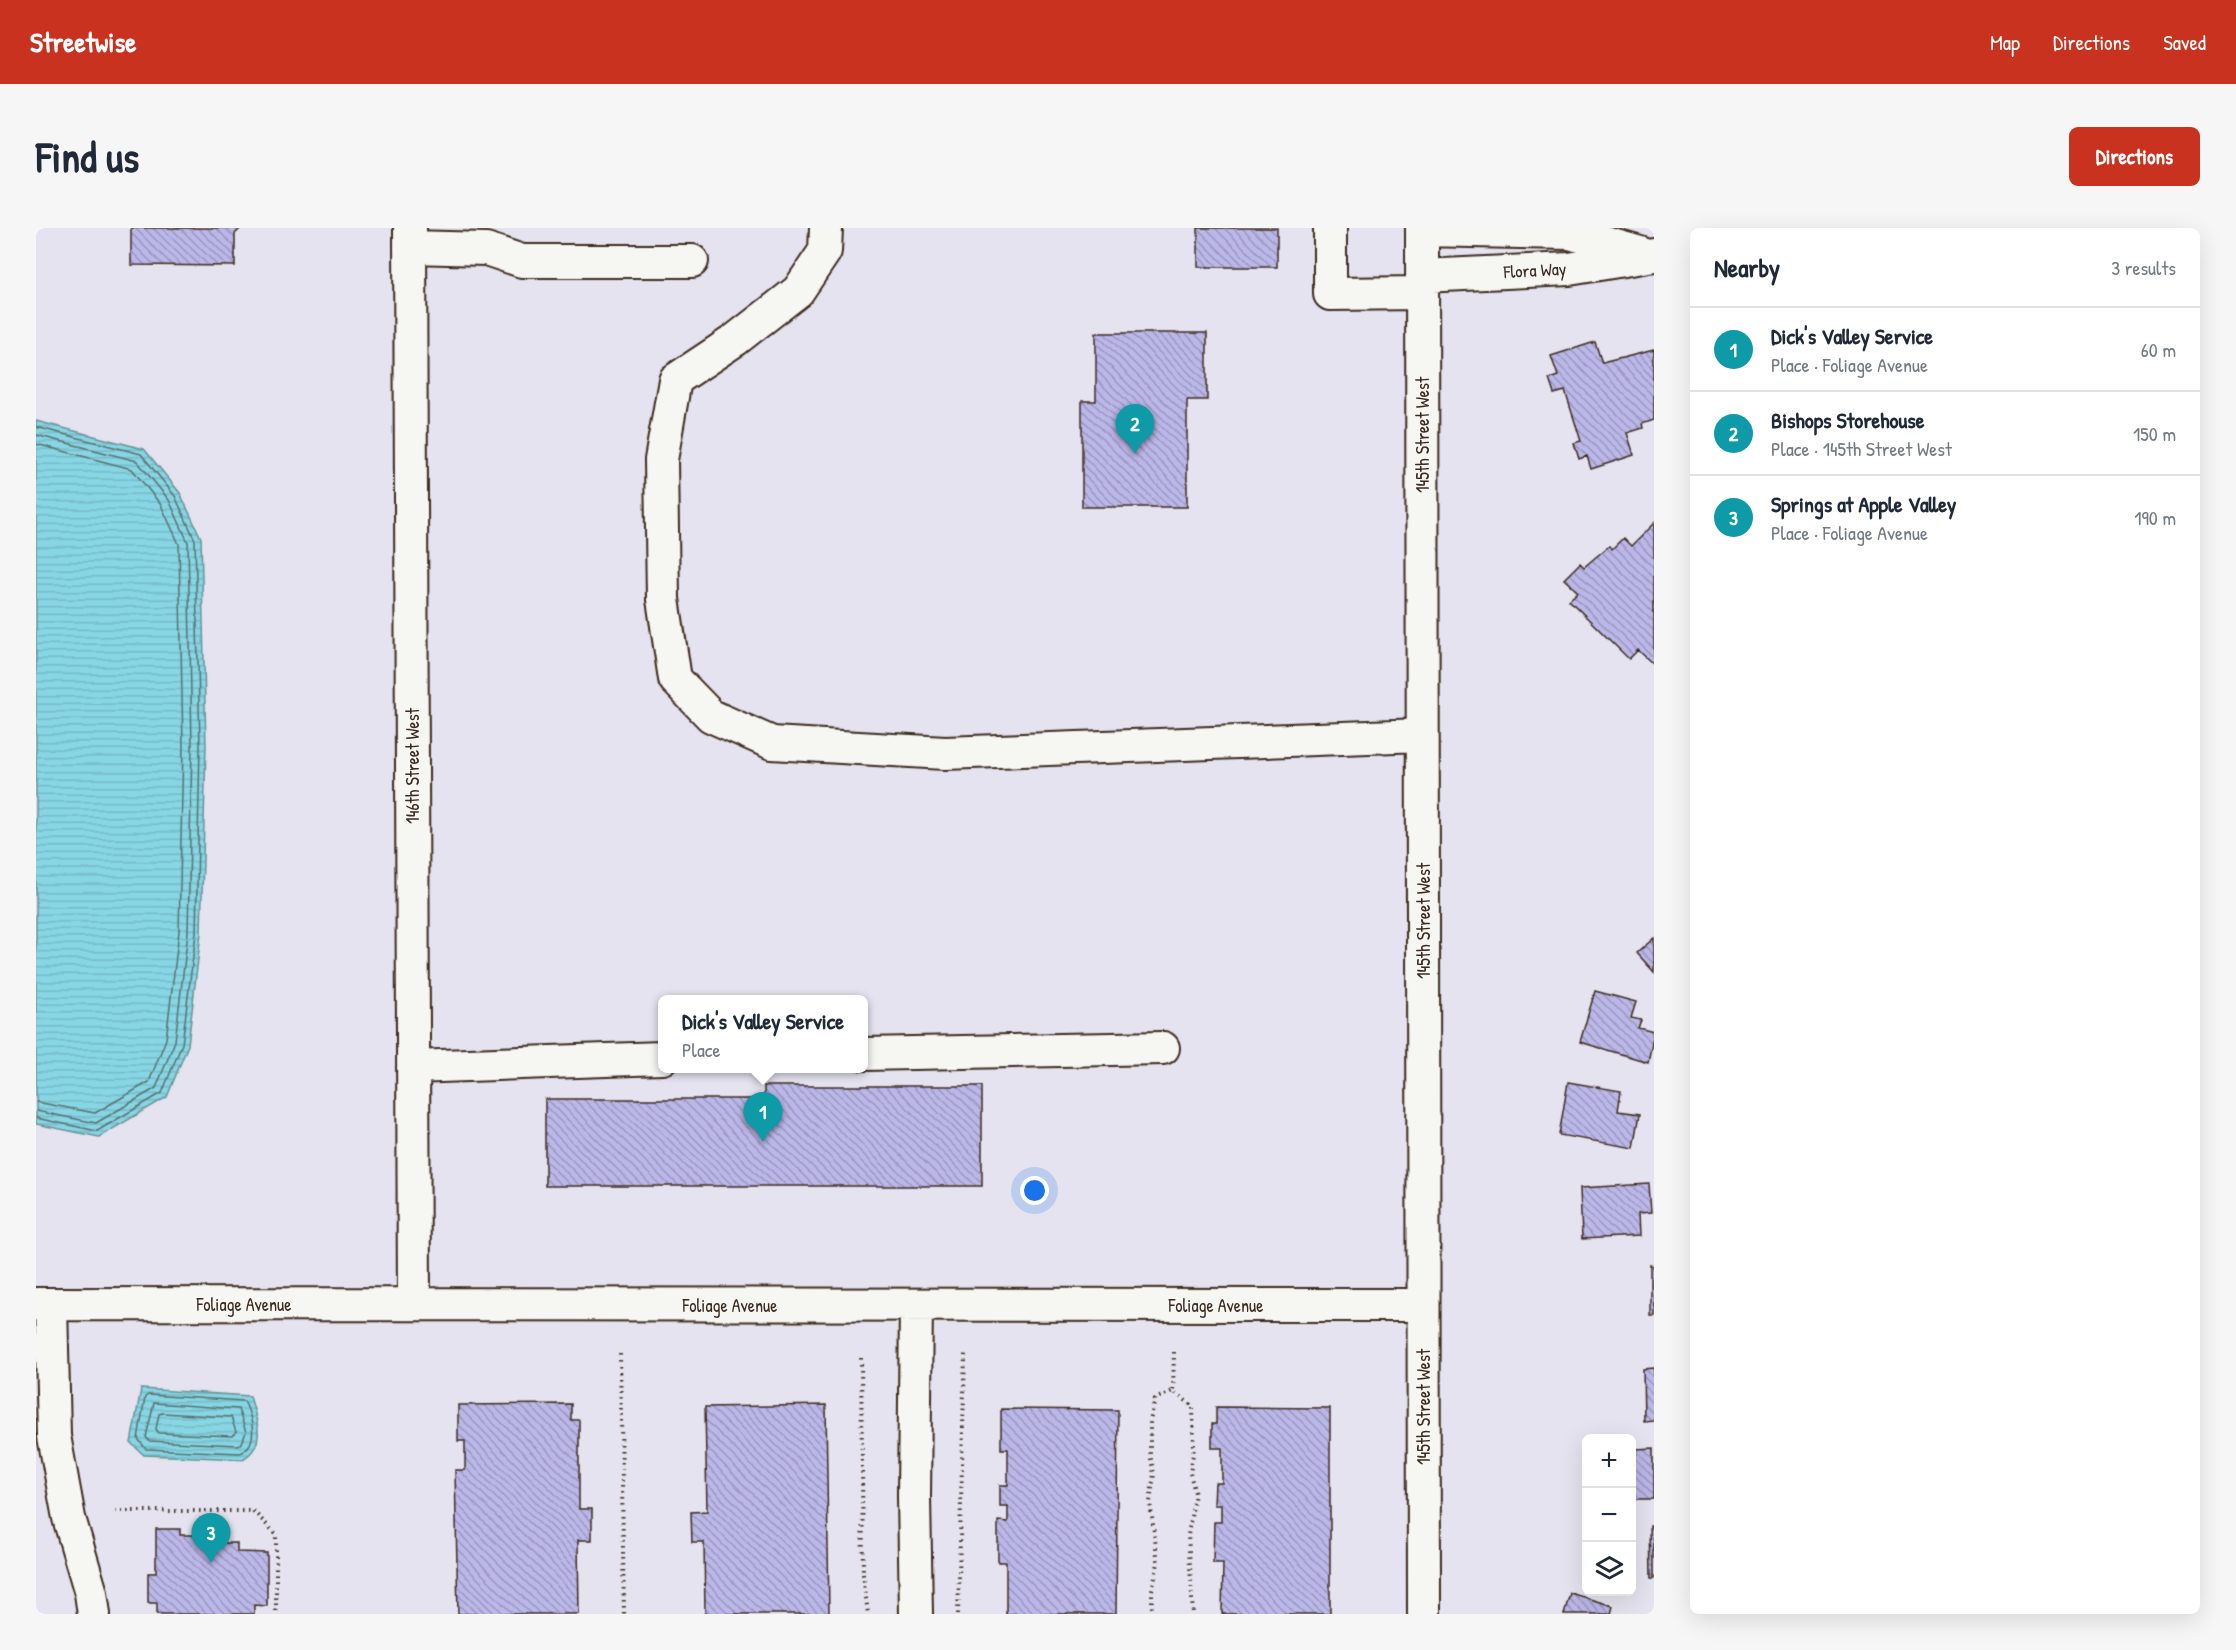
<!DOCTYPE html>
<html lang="en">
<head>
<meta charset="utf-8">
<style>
	body { margin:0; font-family:"Patrick Hand",sans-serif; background:#f6f6f7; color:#1f2937 }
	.controls { position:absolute; right:18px; bottom:18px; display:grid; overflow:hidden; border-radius:9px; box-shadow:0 6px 24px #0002 }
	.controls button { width:54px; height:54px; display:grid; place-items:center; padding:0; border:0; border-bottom:2px solid #e0e1e3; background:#fff; color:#1f2937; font:30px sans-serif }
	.you { position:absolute; left:999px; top:963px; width:21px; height:21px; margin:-15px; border:4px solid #fff; border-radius:50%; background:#1a73e8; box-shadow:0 0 0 9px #1a73e833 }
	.badge { display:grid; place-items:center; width:39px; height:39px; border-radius:50%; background:#c8321e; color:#fff; font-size:20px; font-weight:700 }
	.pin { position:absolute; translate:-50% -50px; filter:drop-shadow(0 2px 3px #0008) }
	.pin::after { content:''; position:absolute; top:32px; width:21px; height:18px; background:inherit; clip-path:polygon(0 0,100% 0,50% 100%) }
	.popup { position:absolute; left:622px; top:767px; width:210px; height:78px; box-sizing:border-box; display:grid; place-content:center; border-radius:9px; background:#fff; filter:drop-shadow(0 2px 4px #0005); font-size:20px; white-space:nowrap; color:#747a83 }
	.popup b { font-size:22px; color:#1f2937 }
	.popup::after { content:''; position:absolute; left:50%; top:100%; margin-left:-12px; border:12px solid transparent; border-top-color:#fff }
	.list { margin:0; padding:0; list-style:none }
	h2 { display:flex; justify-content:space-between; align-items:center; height:78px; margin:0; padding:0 24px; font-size:26px }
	h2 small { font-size:20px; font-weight:400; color:#747a83 }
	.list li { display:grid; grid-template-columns:39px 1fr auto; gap:18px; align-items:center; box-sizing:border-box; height:84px; padding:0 24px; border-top:2px solid #e0e1e3 }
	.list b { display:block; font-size:22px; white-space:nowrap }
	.list p { margin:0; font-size:20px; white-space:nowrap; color:#747a83 }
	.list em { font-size:20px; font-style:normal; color:#747a83 }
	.icon { flex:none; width:33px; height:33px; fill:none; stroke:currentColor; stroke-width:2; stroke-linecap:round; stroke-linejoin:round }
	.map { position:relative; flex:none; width:1618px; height:1386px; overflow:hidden; border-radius:9px }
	header { display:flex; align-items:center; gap:36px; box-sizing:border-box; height:84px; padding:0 30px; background:#c8321e; color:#fff }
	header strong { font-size:28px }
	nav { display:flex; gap:33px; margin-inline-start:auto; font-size:21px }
	.intro { display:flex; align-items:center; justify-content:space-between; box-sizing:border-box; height:144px; padding:0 36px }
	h1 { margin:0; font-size:42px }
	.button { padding:15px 27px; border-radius:9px; background:#c8321e; color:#fff; font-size:21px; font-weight:700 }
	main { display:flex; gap:36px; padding:0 36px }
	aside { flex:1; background:#fff; border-radius:9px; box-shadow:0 6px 24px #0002 }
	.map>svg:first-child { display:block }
	.water { fill:url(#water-rules); stroke:#699195; stroke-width:1.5 }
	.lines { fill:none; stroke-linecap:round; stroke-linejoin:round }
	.shore { stroke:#596f6e; stroke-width:1.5 }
	.building { fill:url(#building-back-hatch); stroke:#3b2a1e; stroke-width:1.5 }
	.minor-casing { stroke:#3b2a1e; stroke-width:36 }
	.path { stroke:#3b2a1e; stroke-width:4; stroke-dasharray:1.5 4.5; stroke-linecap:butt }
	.minor { stroke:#f6f6f2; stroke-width:32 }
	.labels { text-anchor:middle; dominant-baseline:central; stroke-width:4.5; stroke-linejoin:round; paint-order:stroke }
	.street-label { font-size:18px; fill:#3b2a1e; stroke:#f6f6f2 }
</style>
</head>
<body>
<header>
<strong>Streetwise</strong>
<nav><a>Map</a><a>Directions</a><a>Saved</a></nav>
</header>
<div class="intro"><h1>Find us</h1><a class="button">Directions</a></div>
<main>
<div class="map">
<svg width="1618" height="1386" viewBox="0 0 1618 1386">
	<defs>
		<pattern id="water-rules" width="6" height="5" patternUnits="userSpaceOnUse" patternTransform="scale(1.5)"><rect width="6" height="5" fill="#87d6e5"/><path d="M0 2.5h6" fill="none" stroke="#75b8c4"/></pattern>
		<pattern id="building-back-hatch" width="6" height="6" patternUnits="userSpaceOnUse" patternTransform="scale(1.5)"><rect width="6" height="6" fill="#bbb7e9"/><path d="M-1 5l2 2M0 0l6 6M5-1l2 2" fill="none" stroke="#9995bc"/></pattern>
	</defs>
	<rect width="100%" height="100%" fill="#e4e3ef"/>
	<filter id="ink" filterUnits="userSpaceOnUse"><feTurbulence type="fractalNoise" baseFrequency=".0167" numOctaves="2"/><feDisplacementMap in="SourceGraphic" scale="12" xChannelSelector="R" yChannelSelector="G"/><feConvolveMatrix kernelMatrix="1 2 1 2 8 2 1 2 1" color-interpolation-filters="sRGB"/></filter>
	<g filter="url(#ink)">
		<path class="water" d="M0,193L108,221L144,265L165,310L170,518L165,705L152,817L131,869L63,909L0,896Z
			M105,1161L214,1168C220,1191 232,1216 207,1231L108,1227L95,1215Z"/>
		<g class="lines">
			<path class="shore" d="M0,199L105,226L139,268L159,312L164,518L160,705L146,816L126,865L61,903L0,890
				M0,207L101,233L133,272L152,314L156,518L152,704L139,813L120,860L60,895L0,883
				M0,216L96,241L125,277L143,316L147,518L143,703L130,811L113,854L59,885L0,874
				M112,1167L208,1173C216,1189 224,1216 204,1225L110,1221L102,1211L109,1169Z
				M118,1175L202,1181L210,1204L206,1215L202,1217L113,1213L110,1209Z
				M126,1185L195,1189L200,1204L197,1208L123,1205L120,1201L123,1186Z"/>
		</g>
		<path class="building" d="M95,0H205L199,6V38L95,37Z
			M1162,0H1241V39H1162Z
			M1060,105H1171V172H1151V279H1046V173H1060Z
			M1559,114L1566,135L1618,122V192L1606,196L1607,200L1591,205L1598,227L1555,241L1551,228L1543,231L1538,215L1545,213L1529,163L1518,166L1513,151L1522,148L1515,128Z
			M1618,295V435L1617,436L1602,422L1593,431L1533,372L1542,364L1528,351L1544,335L1548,339L1573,318L1576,321L1587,310L1595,318Z
			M1618,710V744L1601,725Z
			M1559,763L1600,774L1595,790L1605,792L1602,800L1618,804L1612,834L1544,814Z
			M1532,854L1585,863L1582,883L1604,886L1598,920L1523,907Z
			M728,858H946V958H509V871H728Z
			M1613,956L1615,985L1602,986L1603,1008L1546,1011L1544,960Z
			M1614,1037L1618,1038V1087H1614Z
			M1618,1140V1192L1608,1193L1607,1141Z
			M535,1176V1192H543V1281H556V1312H542L543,1386H422L419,1242H429V1213H422V1177Z
			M790,1177L793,1386H669L668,1314H656L655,1284L671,1283L669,1179Z
			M1180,1179L1294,1180V1386H1186L1187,1335H1177L1178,1294H1185V1277H1178L1179,1255H1186V1220H1176V1196H1180Z
			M965,1181L1082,1182L1080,1386H970V1334H962V1293L972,1294V1278H964V1257H972V1221H965Z
			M1618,1220V1271H1597L1596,1228H1600V1221Z
			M1614,1298H1618V1350H1615Z
			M120,1301H144V1307H178V1315H201V1324L231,1325V1378L218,1377V1386H121V1375H112V1345H120Z
			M1534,1365L1577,1378L1575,1386H1528Z"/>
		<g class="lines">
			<defs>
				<path id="minor" d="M374,0L378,1076
					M790,0L789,23L762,63L699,112L639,152L625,232L627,371L639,451L675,488L736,515L909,525L1386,507
					M1294,0V66L1386,65
					M1386,0L1388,1386
					M1386,2L1534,5L1604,25
					M374,19L450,21L486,33H656
					M1386,48L1533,41L1618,27
					M828,826L1127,820
					M377,839L626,830
					M0,1076L1387,1077
					M15,1076L18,1208L33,1290L55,1365L58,1386
					M880,1077L878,1268L880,1386"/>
			</defs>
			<use href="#minor" class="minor-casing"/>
			<path class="path" d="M1138,1124L1137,1163L1157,1178L1158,1220L1154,1245L1159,1265L1152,1307L1157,1386
				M584,1126L588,1386
				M825,1130L827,1346L832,1386
				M79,1283H217L240,1306V1386
				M922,1386L929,1126
				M1116,1386V1362L1122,1335L1114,1274L1118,1246L1114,1226V1193L1119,1171L1137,1163"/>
			<use href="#minor" class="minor"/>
		</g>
	</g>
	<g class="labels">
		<g class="street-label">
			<text transform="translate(1499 42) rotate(-3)">Flora Way</text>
			<text transform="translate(1386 207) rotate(-90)">145th Street West</text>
			<text transform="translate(376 538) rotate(-90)">146th Street West</text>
			<text transform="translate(1387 693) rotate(-90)">145th Street West</text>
			<text x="208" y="1076">Foliage Avenue</text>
			<text x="694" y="1077">Foliage Avenue</text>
			<text x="1180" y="1077">Foliage Avenue</text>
			<text transform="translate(1387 1179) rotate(-90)">145th Street West</text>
		</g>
	</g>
</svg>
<div class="controls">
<button>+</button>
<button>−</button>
<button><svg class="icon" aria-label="layers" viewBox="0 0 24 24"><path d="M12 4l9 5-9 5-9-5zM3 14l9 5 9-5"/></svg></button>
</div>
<div class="you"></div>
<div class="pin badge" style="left:727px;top:914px;background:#0f9aa8">1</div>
<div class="popup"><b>Dick's Valley Service</b>Place</div>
<div class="pin badge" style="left:1099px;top:226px;background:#0f9aa8">2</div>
<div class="pin badge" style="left:175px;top:1335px;background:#0f9aa8">3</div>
</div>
<aside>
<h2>Nearby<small>3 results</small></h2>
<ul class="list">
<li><span class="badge" style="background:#0f9aa8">1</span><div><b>Dick's Valley Service</b><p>Place · Foliage Avenue</p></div><em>60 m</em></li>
<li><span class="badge" style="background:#0f9aa8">2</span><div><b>Bishops Storehouse</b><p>Place · 145th Street West</p></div><em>150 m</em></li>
<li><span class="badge" style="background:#0f9aa8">3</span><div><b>Springs at Apple Valley</b><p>Place · Foliage Avenue</p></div><em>190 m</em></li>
</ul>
</aside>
</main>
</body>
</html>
